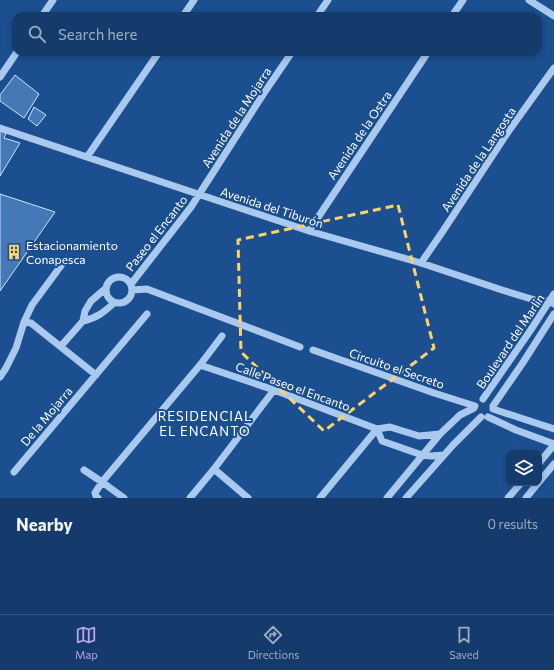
<!DOCTYPE html>
<html lang="en">
<head>
<meta charset="utf-8">
<style>
	body { margin:0; font-family:Commissioner,sans-serif; background:#214673; color:#f1f3f6 }
	.controls { position:absolute; right:12px; bottom:12px; display:grid; overflow:hidden; border-radius:8px; box-shadow:0 2px 6px #0003 }
	.controls button { width:36px; height:36px; display:grid; place-items:center; padding:0; border:0; border-bottom:1px solid #33557e; background:#143b6b; color:#f1f3f6; font:20px sans-serif }
	.list { margin:0; padding:0; list-style:none }
	h2 { display:flex; justify-content:space-between; align-items:center; height:52px; margin:0; padding:0 16px; font-size:17px }
	h2 small { font-size:13px; font-weight:400; color:#9dadc1 }
	.icon { flex:none; width:22px; height:22px; fill:none; stroke:currentColor; stroke-width:2; stroke-linecap:round; stroke-linejoin:round }
	.map { position:relative; flex:none; width:554px; height:498px; overflow:hidden }
	.search { position:absolute; background:#143b6b; box-shadow:0 2px 6px #0003; left:12px; right:12px; top:12px; height:44px; display:flex; align-items:center; gap:10px; box-sizing:border-box; padding:0 14px; border-radius:12px; color:#9dadc1; font-size:15px }
	.sheet { height:116px; background:#143b6b }
	nav { display:flex; justify-content:space-around; align-items:center; box-sizing:border-box; height:56px; border-top:1px solid #33557e; background:#143b6b; font-size:11px; color:#9dadc1 }
	nav a { display:grid; justify-items:center; gap:2px }
	nav .on { color:#bca0f2 }
	.map>svg:first-child { display:block }
	.building { fill:#4478b7; stroke:#cfe3fa }
	.lines { fill:none; stroke-linecap:round; stroke-linejoin:round }
	.minor { stroke:#a9c9ee; stroke-width:7 }
	.marked { fill:none; stroke:#ffd166; stroke-width:3; stroke-dasharray:8 5; stroke-linejoin:round }
	.labels { text-anchor:middle; dominant-baseline:central; stroke-width:4; stroke-linejoin:round; paint-order:stroke }
	.street-label { font-size:12px; fill:#fff; stroke:#1b4f8f }
	.poi-label { font-size:12px; fill:#fff; stroke:#1b4f8f; text-anchor:start }
	.neighbourhood-label { font-size:13px; letter-spacing:1px; fill:#fff; stroke:#1b4f8f }
</style>
</head>
<body>
<div class="map">
<svg width="554" height="498" viewBox="0 0 554 498">
	<rect width="100%" height="100%" fill="#1b4f8f"/>
	<path class="building" d="M15,75L39,94L24,118L0,101V95Z
		M34,107L46,115L37,126L28,119Z
		M0,131L6,133L4,138L20,143L0,176Z
		M0,194L55,212L0,291Z"/>
	<g class="lines">
		<path class="minor" d="M529,0L554,16
			M42,16L53,0
			M183,16L194,0
			M317,16L328,0
			M452,16L463,0
			M0,77L17,52
			M0,128L309,231L421,263L502,290L538,301H549L554,304
			M87,157L159,52
			M309,231L428,52
			M421,263L443,231L508,132L554,68
			M106 290a13 13 0 1 1 26 0a13 13 0 1 1-26 0Z
			M131,284L191,207L264,93L292,52
			M132,290L147,289L300,347
			M83,321C97,318 104,312 114,303
			M24,322L31,323L96,375
			M61,346L83,321L85,311L91,301L105,289
			M313,350L434,393L475,406
			M200,365L274,390L377,429L390,427L419,436L440,434
			M0,377L6,368L16,348L24,322L32,305L63,263
			M483,399L530,331L554,294
			M493,406L522,364L554,314
			M493,409L554,429
			M488,417L516,430L554,444
			M377,429L382,441L422,455L431,456L444,455
			M539,463L554,445
			M214,469L248,498
			M84,470L102,482L124,498
			M14,472L147,314
			M539,482L554,464
			M98,498L96,496L95,493L102,482L200,365L222,336
			M190,498L214,469L274,390
			M320,498L377,429
			M387,498L440,434L460,415L474,408
			M406,498L453,445L481,417
			M508,498L521,483
			M526,498L538,483"/>
	</g>
	<path class="marked" d="M398,205L434,348L324,431L241,352L238,240Z"/>
	<defs>
		<symbol id="building-bare" viewBox="-9 -9 18 18"><path d="M-4-6H4V6H1V3H-1V6H-4ZM-2.5-4.3h1.7v1.8h-1.7ZM.8-4.3h1.7v1.8H.8ZM-2.5-1h1.7V.8h-1.7ZM.8-1h1.7V.8H.8Z" fill="#ffd166" stroke="#1b4f8f" stroke-width="2.5" paint-order="stroke"/></symbol>
	</defs>
	<g fill-rule="evenodd">
		<use href="#building-bare" x="3" y="241" width="22" height="22"/>
	</g>
	<g class="labels">
		<g class="street-label">
			<text transform="translate(236 117) rotate(-57)">Avenida de la Mojarra</text>
			<text transform="translate(359 135) rotate(-56)">Avenida de la Ostra</text>
			<text transform="translate(478 159) rotate(-56)">Avenida de la Langosta</text>
			<text transform="translate(272 207) rotate(18)">Avenida del Tiburón</text>
			<text transform="translate(156 233) rotate(-52)">Paseo el Encanto</text>
			<text transform="translate(510 341) rotate(-56)">Boulevard del Marlin</text>
			<text transform="translate(397 368) rotate(19)">Circuito el Secreto</text>
			<text transform="translate(293 386) rotate(20)">Calle Paseo el Encanto</text>
			<text transform="translate(46 416) rotate(-50)">De la Mojarra</text>
		</g>
		<g class="poi-label">
			<text x="26" y="245">Estacionamiento<tspan x="26" dy="14">Conapesca</tspan></text>
		</g>
		<g class="neighbourhood-label">
			<text x="205" y="416">RESIDENCIAL<tspan x="205" dy="15">EL ENCANTO</tspan></text>
		</g>
	</g>
</svg>
<div class="controls">
<button><svg class="icon" aria-label="layers" viewBox="0 0 24 24"><path d="M12 4l9 5-9 5-9-5zM3 14l9 5 9-5"/></svg></button>
</div>
<div class="search"><svg class="icon" aria-label="search" viewBox="0 0 24 24"><circle cx="10" cy="10" r="6"/><path d="M15 15l6 6"/></svg>Search here</div>
</div>
<section class="sheet">
<h2>Nearby<small>0 results</small></h2>
<ul class="list">
</ul>
</section>
<nav>
<a class="on"><svg class="icon" aria-label="map" viewBox="0 0 24 24"><path d="M3 6l6-2 6 2 6-2v14l-6 2-6-2-6 2zM9 4v14M15 6v14"/></svg>Map</a>
<a><svg class="icon" aria-label="directions" viewBox="0 0 24 24"><path d="M12 3l9 9-9 9-9-9zM9 14v-3h6M13 9l2 2-2 2"/></svg>Directions</a>
<a><svg class="icon" aria-label="saved" viewBox="0 0 24 24"><path d="M7 4h10v16l-5-4-5 4z"/></svg>Saved</a>
</nav>
</body>
</html>
